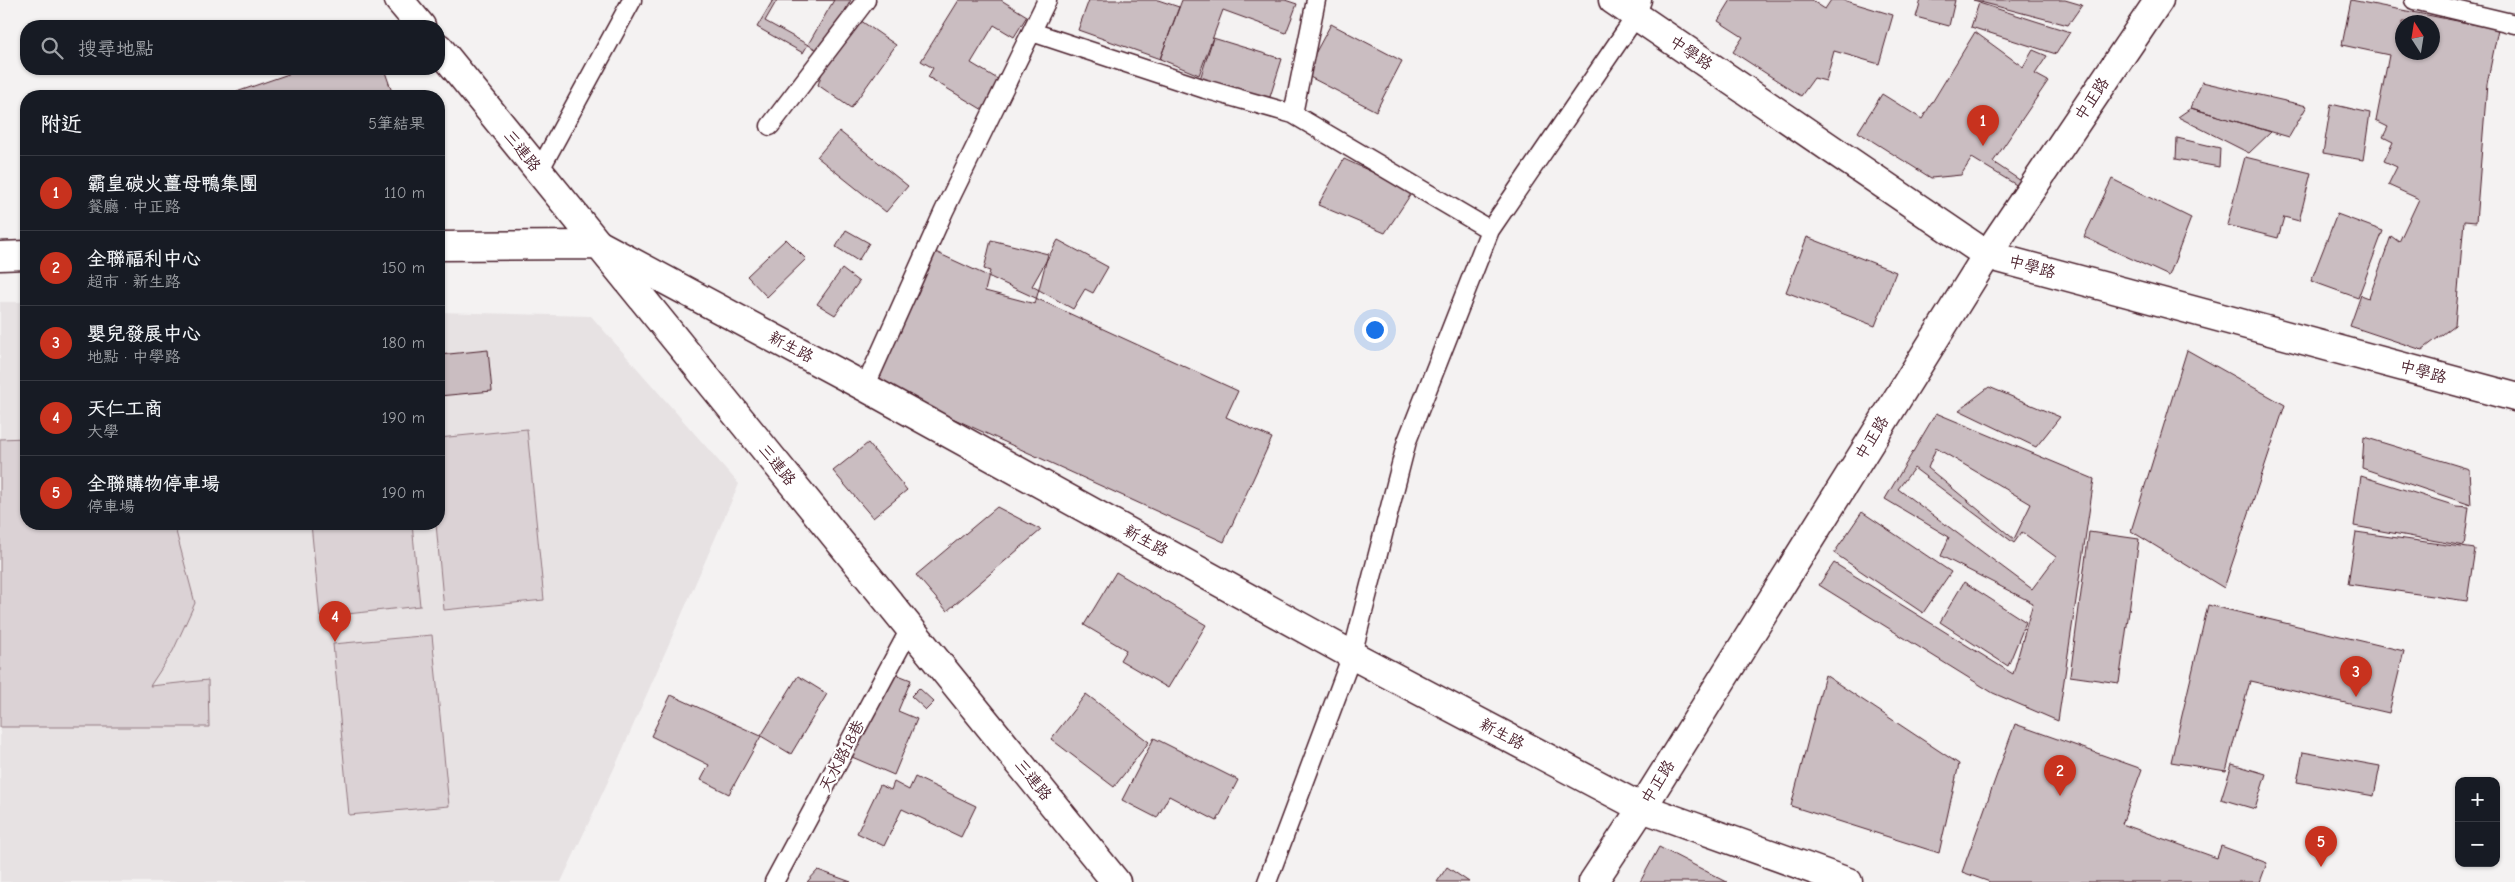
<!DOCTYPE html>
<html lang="zh-TW">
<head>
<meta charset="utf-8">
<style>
	body { margin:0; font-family:"Comic Neue","LXGW WenKai TC",sans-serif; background:#20242c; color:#f1f3f6 }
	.controls { position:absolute; right:15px; bottom:15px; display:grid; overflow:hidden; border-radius:10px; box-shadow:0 1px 4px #0004 }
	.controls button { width:45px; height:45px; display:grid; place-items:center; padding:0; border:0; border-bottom:1px solid #363941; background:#171b24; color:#f1f3f6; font:25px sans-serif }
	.compass { position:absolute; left:2395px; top:15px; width:45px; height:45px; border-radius:50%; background:#171b24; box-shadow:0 1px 4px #0004; rotate:348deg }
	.you { position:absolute; left:1374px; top:329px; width:18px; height:18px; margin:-12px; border:4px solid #fff; border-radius:50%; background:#1a73e8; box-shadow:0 0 0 8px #1a73e833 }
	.badge { display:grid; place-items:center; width:32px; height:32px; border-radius:50%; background:#c8321e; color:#fff; font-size:16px; font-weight:700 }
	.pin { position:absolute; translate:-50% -41px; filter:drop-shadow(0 1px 2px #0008) }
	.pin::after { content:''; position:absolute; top:26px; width:18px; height:15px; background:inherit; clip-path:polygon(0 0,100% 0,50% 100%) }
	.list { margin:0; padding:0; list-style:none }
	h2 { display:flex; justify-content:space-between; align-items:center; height:65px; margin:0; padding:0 20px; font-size:21px }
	h2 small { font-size:16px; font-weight:400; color:#9ea1a6 }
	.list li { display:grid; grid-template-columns:32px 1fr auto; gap:15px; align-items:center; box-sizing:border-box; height:75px; padding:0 20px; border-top:1px solid #363941 }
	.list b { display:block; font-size:19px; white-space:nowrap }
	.list p { margin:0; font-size:16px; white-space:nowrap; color:#9ea1a6 }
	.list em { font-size:16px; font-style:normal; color:#9ea1a6 }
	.icon { flex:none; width:28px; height:28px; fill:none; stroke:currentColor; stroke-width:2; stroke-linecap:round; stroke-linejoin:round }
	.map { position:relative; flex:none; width:2515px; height:882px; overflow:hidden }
	.search { position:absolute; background:#171b24; box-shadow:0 1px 4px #0004; left:20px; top:20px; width:425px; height:55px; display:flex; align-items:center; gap:12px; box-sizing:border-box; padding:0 18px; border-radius:20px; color:#9ea1a6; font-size:19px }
	.panel { position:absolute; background:#171b24; box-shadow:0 1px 4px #0004; left:20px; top:90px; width:425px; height:440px; border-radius:20px }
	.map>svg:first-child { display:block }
	.built { fill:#e7e2e3 }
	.green { fill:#dbd2d5; stroke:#927880 }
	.building { fill:#cabdc1; stroke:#4a1f2b; fill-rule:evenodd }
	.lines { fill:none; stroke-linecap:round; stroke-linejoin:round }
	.lane-casing { stroke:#4a1f2b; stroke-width:21 }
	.street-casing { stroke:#4a1f2b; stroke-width:31 }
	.secondary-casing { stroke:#4a1f2b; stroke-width:31 }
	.lane { stroke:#fff; stroke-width:18 }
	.street { stroke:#fff; stroke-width:28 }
	.secondary { stroke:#fff; stroke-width:28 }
	.labels { text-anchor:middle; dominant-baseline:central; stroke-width:4; stroke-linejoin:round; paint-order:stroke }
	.street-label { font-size:16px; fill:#4a1f2b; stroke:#fff }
</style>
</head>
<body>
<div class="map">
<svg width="2515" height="882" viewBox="0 0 2515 882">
	<rect width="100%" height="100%" fill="#f4f2f2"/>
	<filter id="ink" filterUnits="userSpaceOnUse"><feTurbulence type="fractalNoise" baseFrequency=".02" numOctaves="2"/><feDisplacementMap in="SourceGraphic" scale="10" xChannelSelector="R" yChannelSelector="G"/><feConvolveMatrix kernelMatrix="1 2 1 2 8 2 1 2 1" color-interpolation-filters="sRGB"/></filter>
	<g filter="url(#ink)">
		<path class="built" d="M0,302H26V524H439V312L591,316L739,484L618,760L561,882H0Z"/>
		<path class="green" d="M527,429L544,600L444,610L436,524H439V438Z
			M26,438V524H174L195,603L173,651L150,686L208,680L209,727H0V439Z
			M311,524H412L420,606L320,617Z
			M432,635L449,806L349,815L333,644Z"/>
		<path class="building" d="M773,0H834L803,53L757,27Z
			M777,0H851L821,52L765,21Z
			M959,0H1001L1027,16L1014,37L994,25L971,63L1001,81L983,110L928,77L933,68L921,61Z
			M1089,0H1158L1179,7L1160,59L1078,30Z
			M1182,0H1285L1297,4L1286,33L1223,10L1199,75L1160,59Z
			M1731,0H1811L1825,9L1831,0H1843L1893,15L1879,64L1834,51L1826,81L1814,78L1801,96L1733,52L1743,37L1718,21Z
			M1921,0H1955L1949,26L1916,17Z
			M1973,0H2065L2082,5L2068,25Z
			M2351,0L2498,29L2487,84L2476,222L2464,221L2455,325L2422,350L2350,326L2361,295L2369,298L2391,236L2399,242L2419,199L2388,185L2397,167L2384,161L2393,142L2383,137L2388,127L2376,121L2389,55L2342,45ZM2402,22H2432V52H2402Z
			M1979,3L2070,32L2056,54L1971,27Z
			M854,16L896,45L851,108L818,85L829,51Z
			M1331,24L1402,61L1376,111L1304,74Z
			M1975,32L2023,67L2033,50L2047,56L2035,74L2048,81L1993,162L2021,181L2018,186L1972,158L1961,175L1931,178L1858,132L1882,94L1922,119Z
			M1213,38L1282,59L1269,100L1200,79Z
			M303,69H384L392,92L378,96H225Z
			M2202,82L2307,106L2289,137L2191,108Z
			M2331,104L2370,113L2363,160L2323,153Z
			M2191,108L2271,132L2249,153L2178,117Z
			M839,131L908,186L886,212L817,157Z
			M2177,138L2220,148L2219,167L2176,159Z
			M2245,157L2311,173L2299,221L2284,217L2278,238L2227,225Z
			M1344,159L1413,191L1385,233L1318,205Z
			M2112,179L2191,218L2169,276L2084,237Z
			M2337,214L2383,231L2358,298L2311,281Z
			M846,230L869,243L858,261L836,247Z
			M1807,237L1896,272L1875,326L1786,292Z
			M786,239L806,259L767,297L747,276Z
			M991,240L1048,254L1035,304L985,291L990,271L984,269Z
			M1058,240L1108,267L1093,293L1085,289L1073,309L1032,286Z
			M929,249L1238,391L1226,417L1272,438L1224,542L869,380Z
			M842,269L859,282L835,315L817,304Z
			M488,350L492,391L439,396V355Z
			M2187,350L2285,405L2224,588L2131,531Z
			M1989,387L2060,417L2036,447L1959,410Z
			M1936,413L2094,479L2058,721L1993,693L1819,585L1834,563L2013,674L2033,603L1941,556L1949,537L1885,499Z
			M2364,437L2469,469L2471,505L2362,468Z
			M868,443L907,490L873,518L833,471Z
			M1936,448L2031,504L2014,539L1928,468Z
			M1914,468L2014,543L2022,532L2056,557L2032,589L1898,489Z
			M2361,476L2456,506L2469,507L2464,546L2354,526Z
			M997,507L1041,530L947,611L916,575Z
			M1862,512L1951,572L1923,613L1834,553Z
			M2089,532L2139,539L2119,683L2070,676Z
			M2356,532L2475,549L2467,601L2348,584Z
			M1116,572L1206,625L1168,688L1120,660L1126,650L1084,625Z
			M1964,582L2026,622L2008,666L1940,622Z
			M2208,605L2404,651L2389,713L2250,681L2226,771L2171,762Z
			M888,671L911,680L898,711L917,719L894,775L852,757Z
			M1825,675L1959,764L1939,853L1791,806Z
			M798,676L827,694L791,754L761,736Z
			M919,688L934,702L926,710L911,696Z
			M1086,694L1149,742L1114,787L1051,739Z
			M671,695L761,736L729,794L701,780L709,765L651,736Z
			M2015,724L2142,769L2122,824L2217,858L2221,846L2267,863L2260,882H1990L1962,872Z
			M1154,738L1238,780L1217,821L1169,796L1157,818L1122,800Z
			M2303,752L2380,766L2374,796L2297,782Z
			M2232,764L2266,774L2255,809L2221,799Z
			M915,777L976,806L961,837L902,809L884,846L857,833L880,785L891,790L894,782L909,790Z
			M1659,847L1727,882H1640Z
			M1447,867L1469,882H1437Z
			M818,870L851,882H807Z"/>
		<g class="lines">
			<defs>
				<path id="lane" d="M2414,0L2515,24
					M1032,32L1205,89L1293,114L1490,230
					M1293,114L1316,0
					M770,126L866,0
					M539,171L632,0
					M865,387L944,211L1047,0
					M774,882L910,629
					M1267,882L1352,655L1407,441L1490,230L1636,16L1642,0"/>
				<path id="street" d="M1613,0L1987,255L2515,397
					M439,246L600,245L865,387L1352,655L1642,808L1848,882
					M0,256L26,255
					M1593,882L1642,808L1987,255L2159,0"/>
				<path id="secondary" d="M399,0L421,26
					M439,48L1116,882"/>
			</defs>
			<use href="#lane" class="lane-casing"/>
			<use href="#street" class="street-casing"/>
			<use href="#secondary" class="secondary-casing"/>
			<use href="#lane" class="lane"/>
			<use href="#street" class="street"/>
			<use href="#secondary" class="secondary"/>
		</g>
	</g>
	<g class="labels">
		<g class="street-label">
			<text transform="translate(1691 53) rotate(34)">中學路</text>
			<text transform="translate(2092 99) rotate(-56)">中正路</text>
			<text transform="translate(522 151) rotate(51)">三連路</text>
			<text transform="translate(2032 267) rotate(15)">中學路</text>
			<text transform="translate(791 347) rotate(28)">新生路</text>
			<text transform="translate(2423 372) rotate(15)">中學路</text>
			<text transform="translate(1872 438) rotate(-58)">中正路</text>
			<text transform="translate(777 465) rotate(51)">三連路</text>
			<text transform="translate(1146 541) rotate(29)">新生路</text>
			<text transform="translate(1502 734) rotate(28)">新生路</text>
			<text transform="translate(842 756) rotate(-62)">天水路18巷</text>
			<text transform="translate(1033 780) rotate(51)">三連路</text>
			<text transform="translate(1658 782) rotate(-58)">中正路</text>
		</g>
	</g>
</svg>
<div class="controls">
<button>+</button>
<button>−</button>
</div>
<svg class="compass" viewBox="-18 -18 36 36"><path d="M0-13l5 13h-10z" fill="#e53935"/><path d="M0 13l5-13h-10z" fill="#9ea1a6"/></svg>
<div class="you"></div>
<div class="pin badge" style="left:1983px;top:146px">1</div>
<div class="pin badge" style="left:2060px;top:796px">2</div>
<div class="pin badge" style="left:2356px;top:697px">3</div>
<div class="pin badge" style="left:335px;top:642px">4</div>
<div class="pin badge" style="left:2321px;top:867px">5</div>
<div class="search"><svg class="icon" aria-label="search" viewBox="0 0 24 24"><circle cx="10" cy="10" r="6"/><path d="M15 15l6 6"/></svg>搜尋地點</div>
<section class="panel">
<h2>附近<small>5筆結果</small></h2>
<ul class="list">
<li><span class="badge">1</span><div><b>霸皇碳火薑母鴨集團</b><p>餐廳 · 中正路</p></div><em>110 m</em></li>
<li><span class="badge">2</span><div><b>全聯福利中心</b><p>超市 · 新生路</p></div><em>150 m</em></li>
<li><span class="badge">3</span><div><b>嬰兒發展中心</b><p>地點 · 中學路</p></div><em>180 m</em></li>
<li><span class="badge">4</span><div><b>天仁工商</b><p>大學</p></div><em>190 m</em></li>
<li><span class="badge">5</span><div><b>全聯購物停車場</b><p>停車場</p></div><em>190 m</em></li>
</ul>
</section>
</div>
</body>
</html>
